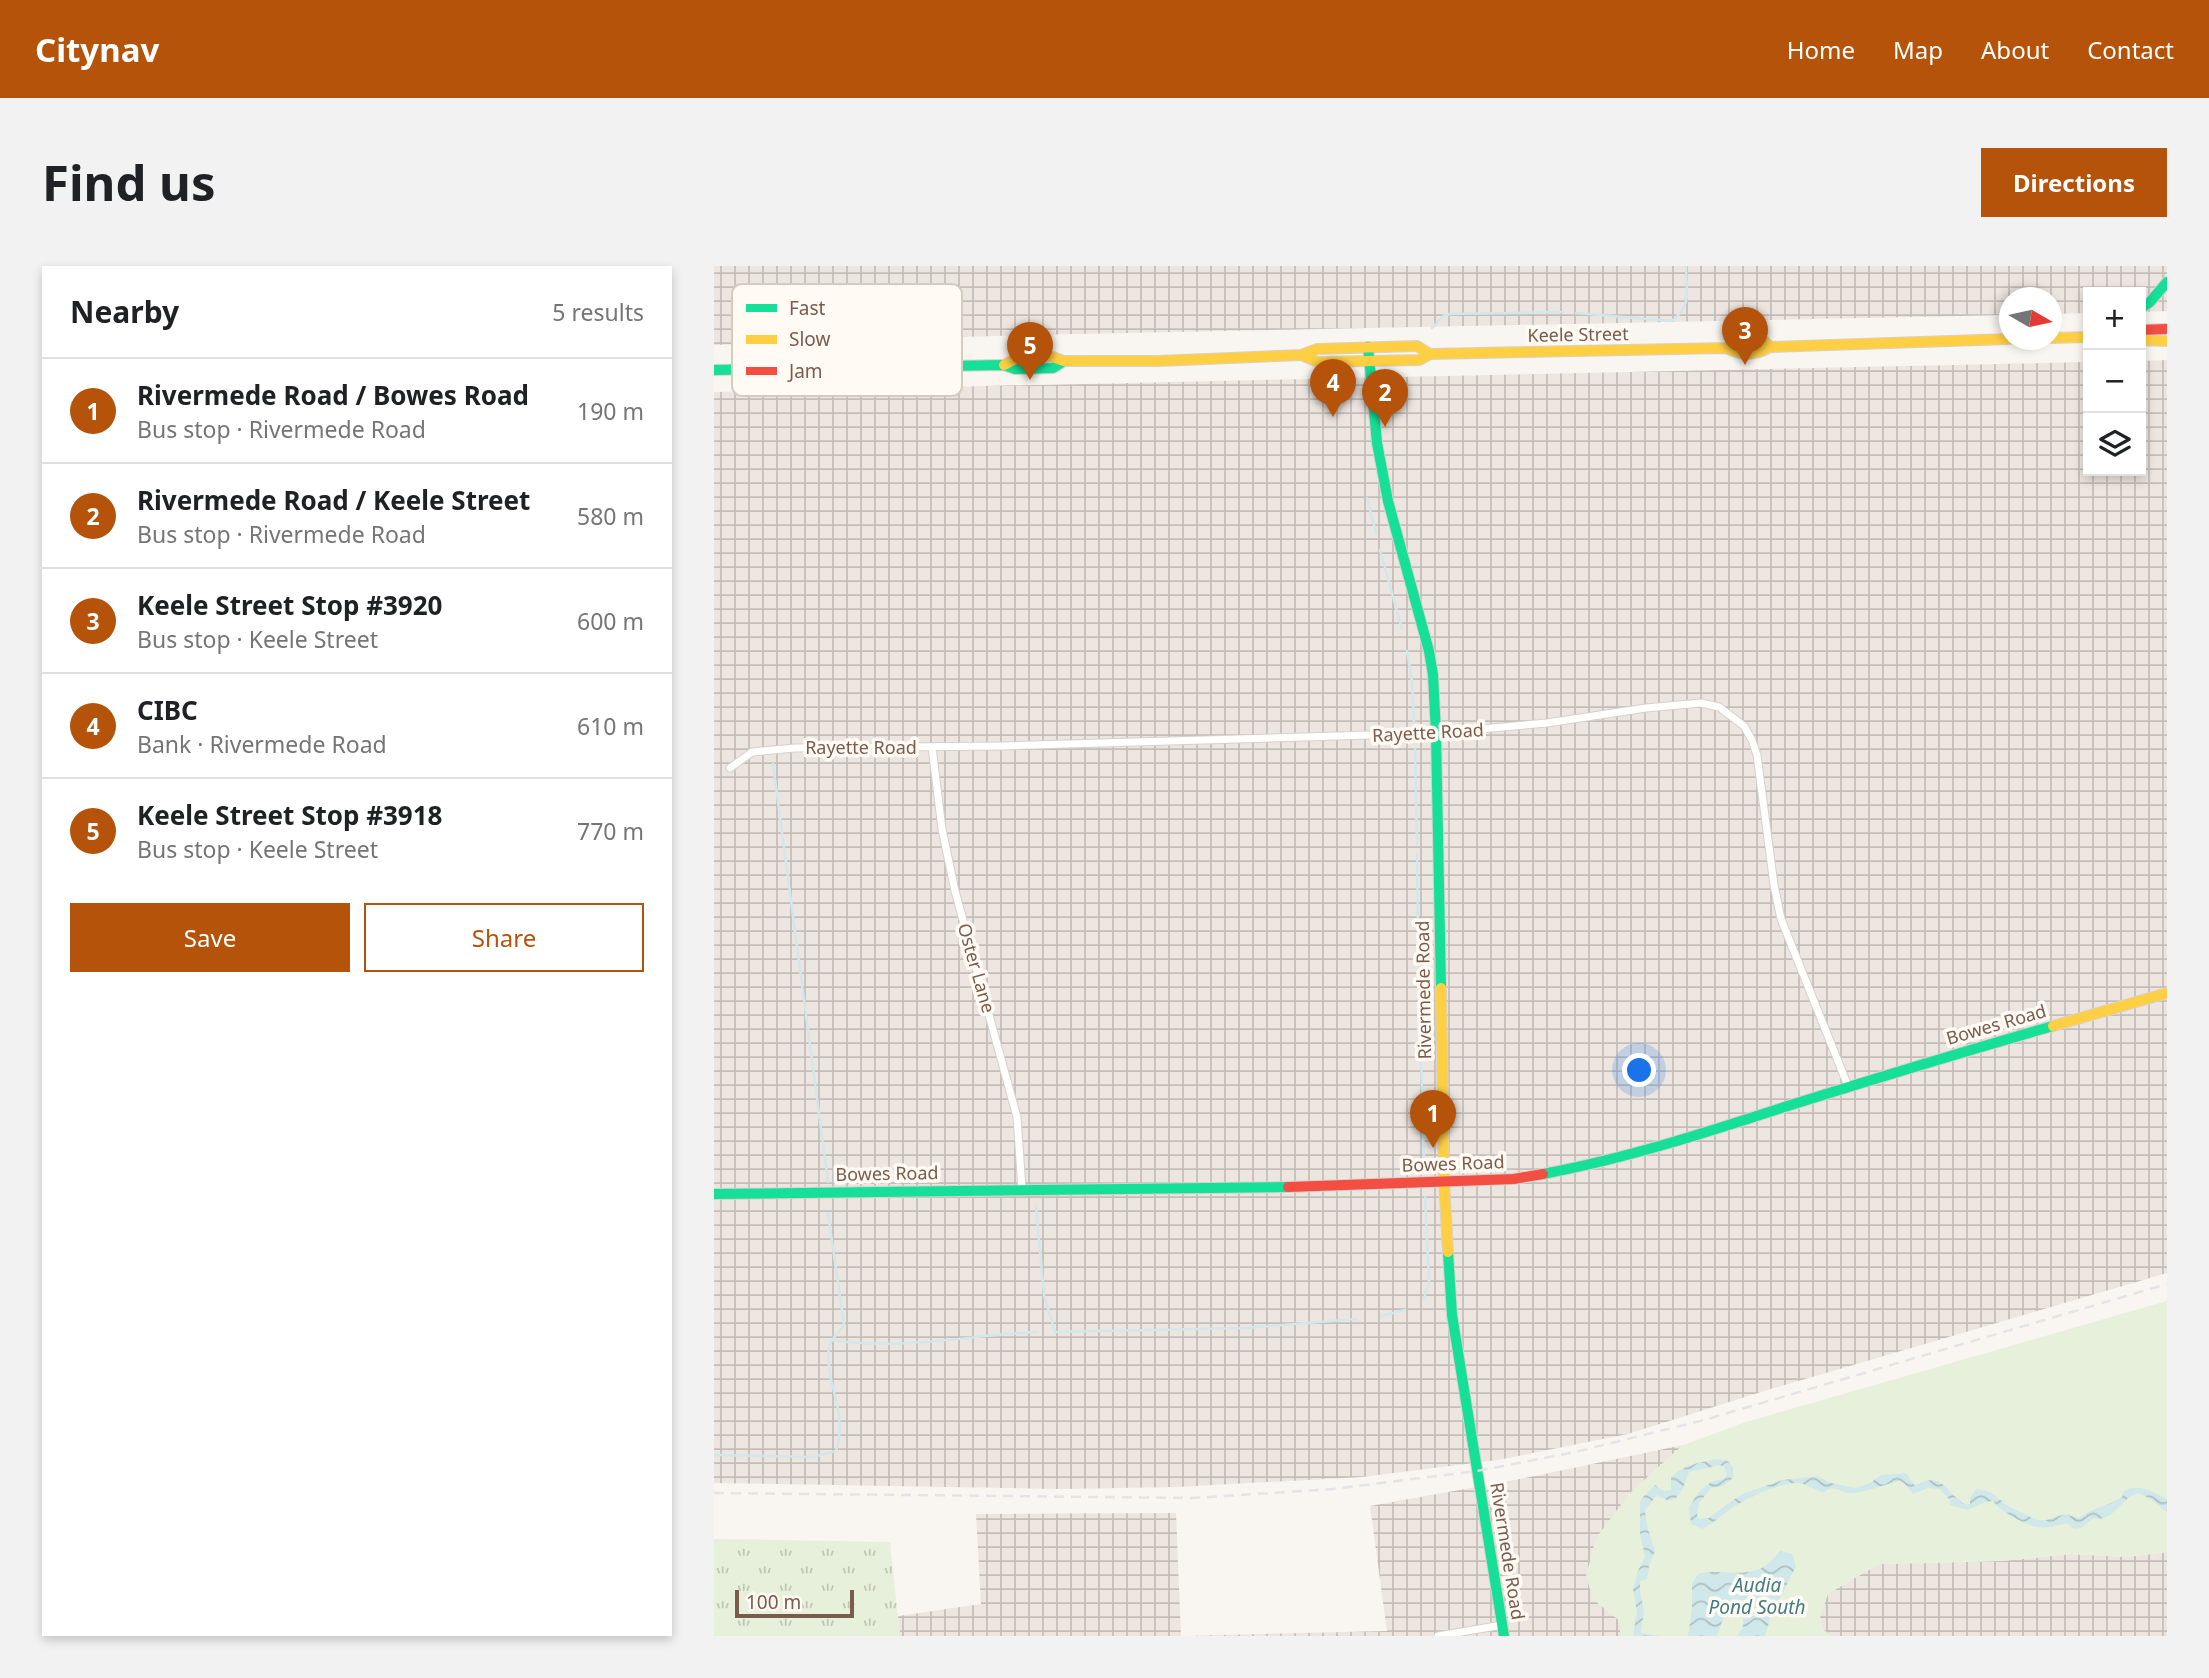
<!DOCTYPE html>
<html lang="en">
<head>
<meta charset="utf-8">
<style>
	body { margin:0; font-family:"Noto Sans",sans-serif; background:#f2f2f2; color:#202124 }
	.controls { position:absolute; right:21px; top:21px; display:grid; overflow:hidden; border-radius:0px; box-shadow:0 4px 10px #0003 }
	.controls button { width:63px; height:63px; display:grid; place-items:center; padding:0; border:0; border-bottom:2px solid #e0e0e0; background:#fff; color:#202124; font:35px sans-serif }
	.compass { position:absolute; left:1285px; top:21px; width:63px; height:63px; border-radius:50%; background:#fff; box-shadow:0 4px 10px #0003; rotate:99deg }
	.scale { position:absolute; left:21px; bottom:18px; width:119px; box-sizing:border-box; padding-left:7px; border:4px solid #7a5c4d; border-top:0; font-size:19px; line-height:24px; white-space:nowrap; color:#7a5c4d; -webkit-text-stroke:5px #fffaf3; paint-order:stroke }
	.you { position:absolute; left:926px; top:805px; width:24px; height:24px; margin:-18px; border:5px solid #fff; border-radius:50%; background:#1a73e8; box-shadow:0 0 0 10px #1a73e833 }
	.badge { display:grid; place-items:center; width:46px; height:46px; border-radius:50%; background:#b45309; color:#fff; font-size:23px; font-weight:700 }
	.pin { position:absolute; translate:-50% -58px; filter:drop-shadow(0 2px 4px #0008) }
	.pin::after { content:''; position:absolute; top:37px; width:24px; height:21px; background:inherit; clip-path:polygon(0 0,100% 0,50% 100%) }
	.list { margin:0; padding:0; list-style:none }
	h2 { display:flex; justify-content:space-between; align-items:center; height:91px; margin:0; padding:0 28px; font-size:30px }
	h2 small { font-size:23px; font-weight:400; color:#757577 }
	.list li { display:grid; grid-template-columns:46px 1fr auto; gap:21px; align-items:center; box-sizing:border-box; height:105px; padding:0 28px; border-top:2px solid #e0e0e0 }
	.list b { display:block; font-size:26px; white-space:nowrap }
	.list p { margin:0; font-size:23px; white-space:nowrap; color:#757577 }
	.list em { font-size:23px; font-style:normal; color:#757577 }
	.actions { display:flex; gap:14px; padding:21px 28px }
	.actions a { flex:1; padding:16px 0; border:2px solid #b45309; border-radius:0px; text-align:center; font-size:24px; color:#b45309 }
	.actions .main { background:#b45309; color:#fff }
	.icon { flex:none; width:38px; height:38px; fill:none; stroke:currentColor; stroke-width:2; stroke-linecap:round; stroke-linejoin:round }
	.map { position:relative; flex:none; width:1453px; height:1370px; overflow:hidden; border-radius:0px }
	header { display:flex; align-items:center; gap:42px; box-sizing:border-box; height:98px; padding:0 35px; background:#b45309; color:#fff }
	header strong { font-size:33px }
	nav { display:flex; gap:38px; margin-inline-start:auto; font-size:24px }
	.intro { display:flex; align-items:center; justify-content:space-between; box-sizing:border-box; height:168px; padding:0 42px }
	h1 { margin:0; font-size:49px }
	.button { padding:18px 32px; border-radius:0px; background:#b45309; color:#fff; font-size:24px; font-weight:700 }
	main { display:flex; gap:42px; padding:0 42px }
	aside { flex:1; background:#fff; border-radius:0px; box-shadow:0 4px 10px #0003 }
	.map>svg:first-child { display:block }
	.industrial { fill:url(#industrial-grid) }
	.grass { fill:url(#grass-tufts) }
	.park { fill:#e7f0db }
	.water { fill:url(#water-waves) }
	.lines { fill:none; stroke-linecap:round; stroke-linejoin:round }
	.stream { stroke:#d0e8ea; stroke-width:2.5 }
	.street-casing { stroke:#d7d1cb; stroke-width:9 }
	.fast-casing { stroke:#d9d2cb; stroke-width:12 }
	.slow-casing { stroke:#d9d2cb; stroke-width:12 }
	.jam-casing { stroke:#d9d2cb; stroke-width:12 }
	.street { stroke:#fefefd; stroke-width:7 }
	.fast { stroke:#16e098; stroke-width:10 }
	.slow { stroke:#ffcf43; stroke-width:10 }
	.jam { stroke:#f24e42; stroke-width:10 }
	.rail { stroke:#e6e3e7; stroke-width:2.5; stroke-dasharray:10 7; stroke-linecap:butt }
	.labels { text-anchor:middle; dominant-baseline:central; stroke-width:7; stroke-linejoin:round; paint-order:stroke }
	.street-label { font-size:18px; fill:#7a5c4d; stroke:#fffaf3 }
	.water-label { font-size:19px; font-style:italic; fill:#437c86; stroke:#fffaf3 }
	.key { fill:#fffaf3; stroke:#d7cbc1; stroke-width:2 }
	.key-label { font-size:19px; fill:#7a5c4d }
</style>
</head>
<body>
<header>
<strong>Citynav</strong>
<nav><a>Home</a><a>Map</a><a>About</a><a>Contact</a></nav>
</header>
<div class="intro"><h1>Find us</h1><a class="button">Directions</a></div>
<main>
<aside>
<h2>Nearby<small>5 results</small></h2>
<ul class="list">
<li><span class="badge">1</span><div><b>Rivermede Road / Bowes Road</b><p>Bus stop · Rivermede Road</p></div><em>190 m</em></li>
<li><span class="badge">2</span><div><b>Rivermede Road / Keele Street</b><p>Bus stop · Rivermede Road</p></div><em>580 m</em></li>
<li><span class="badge">3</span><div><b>Keele Street Stop #3920</b><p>Bus stop · Keele Street</p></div><em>600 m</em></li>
<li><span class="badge">4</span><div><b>CIBC</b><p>Bank · Rivermede Road</p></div><em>610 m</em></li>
<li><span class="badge">5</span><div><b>Keele Street Stop #3918</b><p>Bus stop · Keele Street</p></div><em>770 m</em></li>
</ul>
<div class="actions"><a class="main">Save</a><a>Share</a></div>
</aside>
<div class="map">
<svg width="1453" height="1370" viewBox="0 0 1453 1370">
	<defs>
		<pattern id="industrial-grid" width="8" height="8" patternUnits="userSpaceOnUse" patternTransform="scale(1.75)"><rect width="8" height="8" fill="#ede5e0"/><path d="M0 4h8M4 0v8" fill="none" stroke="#c5bdb8"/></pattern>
		<pattern id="grass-tufts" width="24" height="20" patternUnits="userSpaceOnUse" patternTransform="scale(1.75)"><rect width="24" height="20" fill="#e7f0db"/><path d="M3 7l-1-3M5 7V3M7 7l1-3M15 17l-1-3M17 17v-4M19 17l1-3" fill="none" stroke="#c0c6b4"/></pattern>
		<pattern id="water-waves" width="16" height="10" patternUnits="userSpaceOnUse" patternTransform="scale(1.75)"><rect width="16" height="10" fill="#d0e8ea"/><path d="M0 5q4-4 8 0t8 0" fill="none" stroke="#aebfc0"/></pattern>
	</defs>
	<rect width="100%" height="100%" fill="#f9f5f0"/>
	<path class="industrial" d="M0,0H1453V45L1427,46V26H1374V47L1338,48V32H1296L1295,49L313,69L0,79Z
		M1453,94V1007L1050,1125L914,1168L784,1194L648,1211L463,1221L348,1223L0,1217V126L1374,96V205H1427V95Z
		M969,1179L915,1228L879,1333L906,1355V1370H186L184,1350L267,1338L262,1248L462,1247L467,1370L673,1365L656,1240L801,1214Z
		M1453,1286V1370H1118L1108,1363L1106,1350L1114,1327L1165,1298L1288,1295L1356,1288L1413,1291Z"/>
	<path class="grass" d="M0,1273L176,1276L186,1370H0Z"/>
	<path class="park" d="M1453,1035V1286L1413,1291L1356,1288L1288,1295L1165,1298L1114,1328L1106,1350L1108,1363L1118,1370H906V1355L879,1333L872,1310L882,1272L915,1228L969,1179L1032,1156Z"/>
	<path class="water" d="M1003,1193L1014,1195L1019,1201V1212L1009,1220L997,1222L985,1237L983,1249L985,1253L995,1252L1019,1234L1031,1227L1069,1214L1103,1210L1117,1217L1142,1222L1156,1217L1167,1209L1192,1207L1201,1220C1230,1203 1232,1229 1252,1239L1256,1238V1232L1262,1223C1276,1224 1281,1229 1291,1238C1293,1240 1317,1251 1321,1253C1333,1257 1338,1251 1348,1249C1353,1248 1360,1251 1365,1252C1378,1242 1394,1240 1408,1231L1409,1226C1424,1216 1439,1226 1453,1233V1246C1446,1241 1438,1233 1429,1229C1411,1221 1403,1258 1380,1252L1367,1262L1360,1263L1353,1257C1344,1259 1333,1263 1324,1261C1312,1259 1285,1245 1279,1235L1271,1236L1254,1244L1236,1239V1234L1225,1223L1214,1222L1199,1228L1190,1217L1185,1215C1172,1218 1148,1228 1135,1227C1124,1226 1120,1217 1110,1227C1102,1224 1093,1218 1084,1217C1065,1216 1026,1235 1011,1247C1003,1253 998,1258 988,1263L977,1258L975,1242C983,1227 993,1214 1010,1213L1013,1208L1011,1202L1006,1199L975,1206C969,1222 964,1244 943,1229L931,1244L933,1260L941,1285L935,1300L933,1313L926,1315V1325L930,1345L927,1365L928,1367L948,1370H919L923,1345L919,1324L924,1305L931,1291L926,1267V1236L929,1231L941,1219L950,1225L957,1224V1211C970,1199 986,1196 1003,1193Z
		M1067,1285L1078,1288L1082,1300L1056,1353L1051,1370H1023C1029,1363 1031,1358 1028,1349L1023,1347L1009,1353L1003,1370H974L978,1343V1318L984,1308C1006,1302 1029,1313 1051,1300C1057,1296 1062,1289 1067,1285Z"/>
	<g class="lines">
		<path class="stream" d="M862,47L958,55C979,38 972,25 972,0
			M718,62L729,50L736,48L850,46
			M653,232L662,267
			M666,284L688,363
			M693,385L698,415L700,460
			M701,482L703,578
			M59,498L114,916
			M703,588L704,669
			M704,680L707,762
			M707,791L710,899
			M322,940L330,1029L341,1066L533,1062L642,1053
			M710,1032L715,1016L711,930
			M667,1050L691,1044
			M119,1074C185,1085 255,1069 322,1066
			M0,1189L99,1191L122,1185C135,1145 110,1118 115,1081C116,1073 126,1066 130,1059L114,947"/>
		<defs>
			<path id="street" d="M218,481L228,563L241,625L303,851L308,923
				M16,502L38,486L81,482L288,480L722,467L833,457L932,442L987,437L1005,441L1030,460L1038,474L1043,489L1060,619L1067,653L1134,820
				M724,1370L788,1359"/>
			<path id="fast" d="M1427,42L1436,36L1453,16
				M654,81L663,177L674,235L715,385L719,409L722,467L727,722
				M0,104L290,99L301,103L339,102L350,95
				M829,908C915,892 997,865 1080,838C1166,811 1252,785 1339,760
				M0,928L574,921
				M734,986L738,1049L790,1370"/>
			<path id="slow" d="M1338,72L1374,71
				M1427,74L1453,75
				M1013,82C1027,90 1042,89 1056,81L1296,73
				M587,89L604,96L705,94L716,88L1013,82L1020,76L1050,75L1056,81
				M290,99L304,92L319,89L335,90L350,95H444L587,89L603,83L703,80L716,88
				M727,722L730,914L734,986
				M1339,760L1453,727"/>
			<path id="jam" d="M1427,64L1453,63
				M574,921L800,913L829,908"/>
		</defs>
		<use href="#street" class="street-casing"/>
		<use href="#fast" class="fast-casing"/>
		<use href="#slow" class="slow-casing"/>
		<use href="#jam" class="jam-casing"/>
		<use href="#street" class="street"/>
		<use href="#fast" class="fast"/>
		<use href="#slow" class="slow"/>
		<use href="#jam" class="jam"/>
		<path class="rail" d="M0,1227L480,1232L619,1223L763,1205L861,1186L990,1154L1453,1018"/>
	</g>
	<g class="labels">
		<g class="street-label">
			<text transform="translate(864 68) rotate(-1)">Keele Street</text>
			<text transform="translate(714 466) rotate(-3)">Rayette Road</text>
			<text x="147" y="481">Rayette Road</text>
			<text transform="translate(263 702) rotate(74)">Oster Lane</text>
			<text transform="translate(709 724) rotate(-91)">Rivermede Road</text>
			<text transform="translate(1282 758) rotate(-16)">Bowes Road</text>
			<text transform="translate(739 897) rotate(-2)">Bowes Road</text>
			<text transform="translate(173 907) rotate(-1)">Bowes Road</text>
			<text transform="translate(794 1285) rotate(81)">Rivermede Road</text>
		</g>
		<g class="water-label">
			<text x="1043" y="1319">Audia<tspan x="1043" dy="22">Pond South</tspan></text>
		</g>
	</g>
	<rect x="18" y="18" width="230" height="112" rx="10" class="key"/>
	<rect x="32" y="38" width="31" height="8" fill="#16e098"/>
	<rect x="32" y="69" width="31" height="9" fill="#ffcf43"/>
	<rect x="32" y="101" width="31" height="8" fill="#f24e42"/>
	<g class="key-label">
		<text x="75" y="49">Fast</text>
		<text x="75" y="80">Slow</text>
		<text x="75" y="112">Jam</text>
	</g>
</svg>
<div class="controls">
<button>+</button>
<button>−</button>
<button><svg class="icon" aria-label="layers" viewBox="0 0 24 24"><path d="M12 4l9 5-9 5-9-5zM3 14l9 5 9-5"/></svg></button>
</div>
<svg class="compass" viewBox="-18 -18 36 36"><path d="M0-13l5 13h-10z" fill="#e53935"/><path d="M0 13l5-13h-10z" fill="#757577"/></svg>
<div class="scale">100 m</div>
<div class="you"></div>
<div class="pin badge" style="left:719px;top:882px">1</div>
<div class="pin badge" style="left:671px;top:161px">2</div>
<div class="pin badge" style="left:1031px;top:99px">3</div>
<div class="pin badge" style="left:619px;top:151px">4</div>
<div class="pin badge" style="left:316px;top:114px">5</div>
</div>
</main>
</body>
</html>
